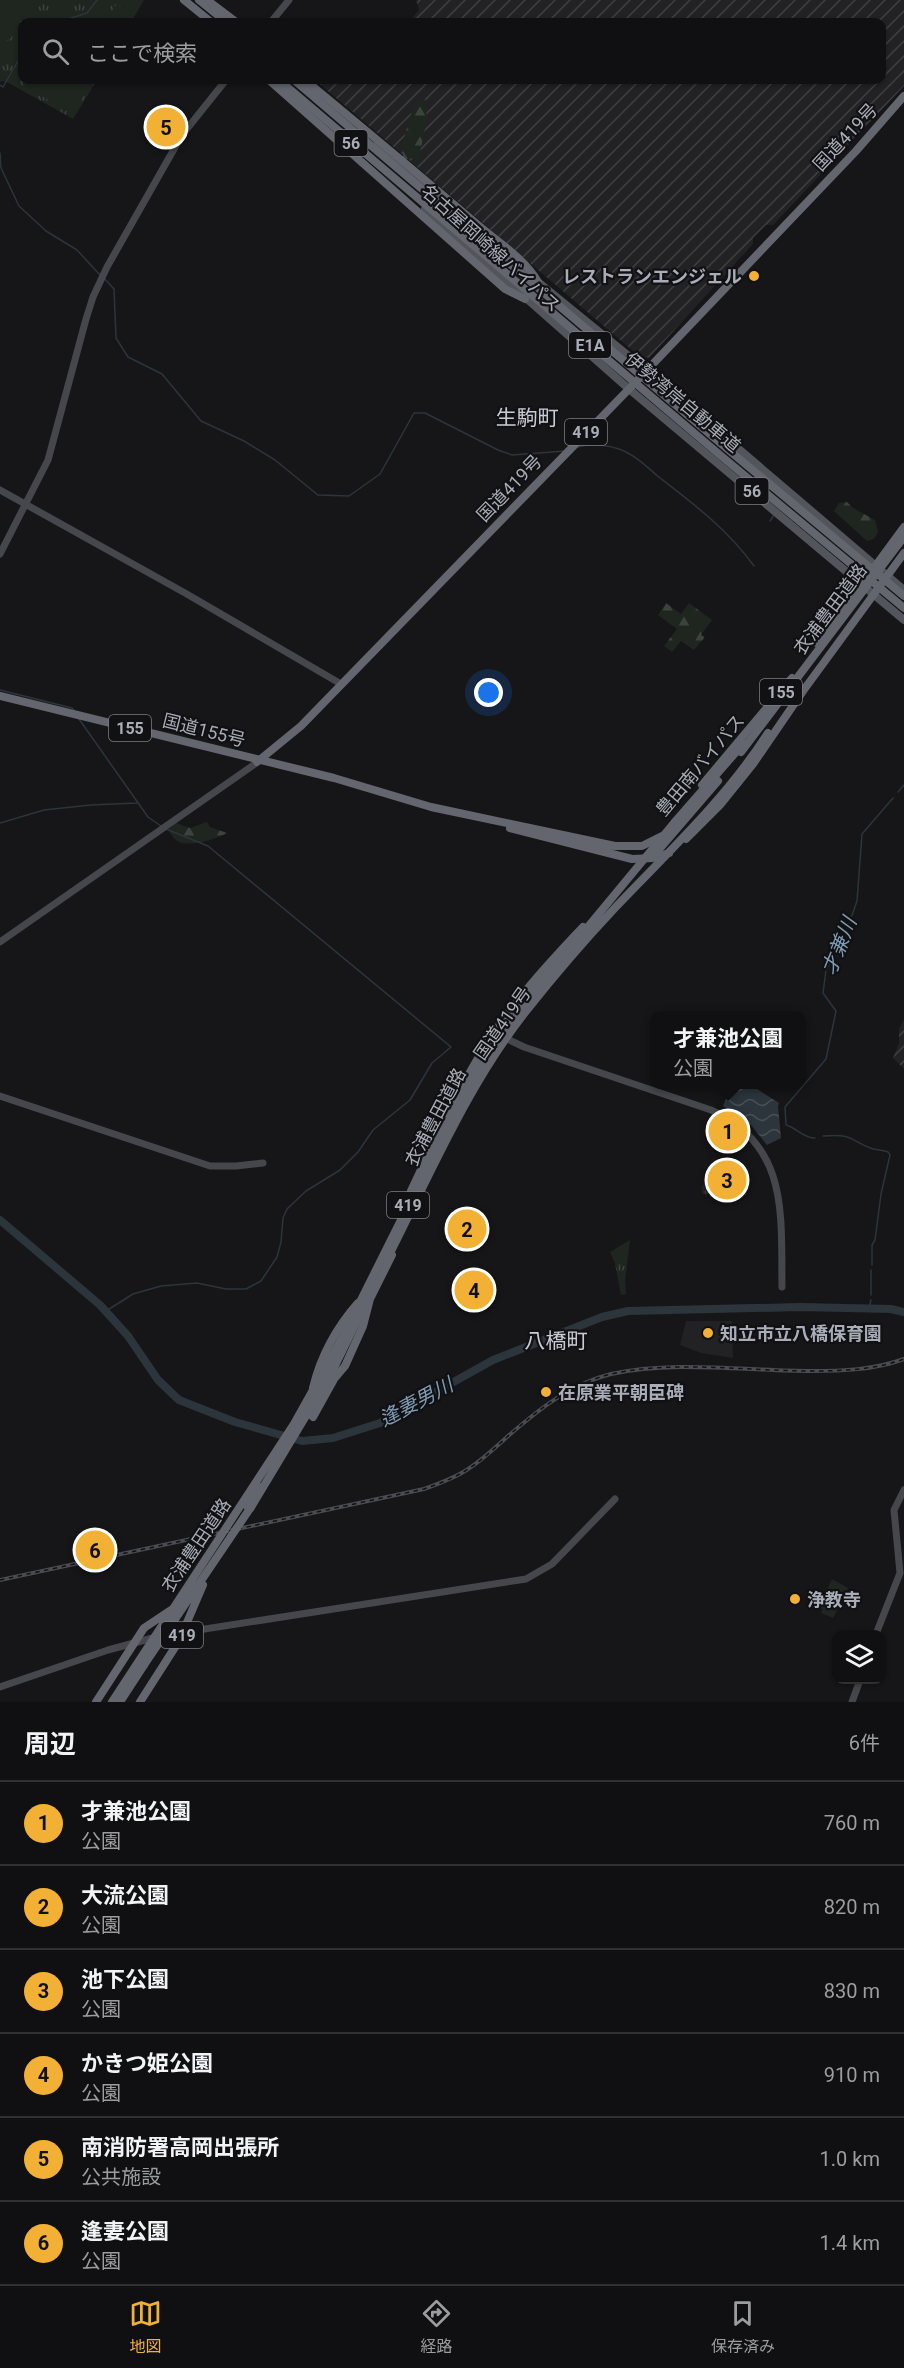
<!DOCTYPE html>
<html lang="ja">
<head>
<meta charset="utf-8">
<style>
	body { margin:0; font-family:Roboto,"Noto Sans JP",sans-serif; background:#19191b; color:#f1f3f6 }
	.controls { position:absolute; right:18px; bottom:18px; display:grid; overflow:hidden; border-radius:12px; box-shadow:0 2px 4px #0004 }
	.controls button { width:54px; height:54px; display:grid; place-items:center; padding:0; border:0; border-bottom:2px solid #303032; background:#101012; color:#f1f3f6; font:30px sans-serif }
	.you { position:absolute; left:489px; top:693px; width:21px; height:21px; margin:-15px; border:4px solid #fff; border-radius:50%; background:#1a73e8; box-shadow:0 0 0 9px #1a73e833 }
	.badge { display:grid; place-items:center; width:39px; height:39px; border-radius:50%; background:#f2b134; color:#111; font-size:20px; font-weight:700 }
	.pin { position:absolute; translate:-50% -50%; border:3px solid #fff; box-shadow:0 2px 6px #0006 }
	.popup { position:absolute; left:650px; top:1011px; width:156px; height:78px; box-sizing:border-box; display:grid; place-content:center; border-radius:12px; background:#101012; filter:drop-shadow(0 2px 4px #0005); font-size:20px; white-space:nowrap; color:#9c9d9f }
	.popup b { font-size:22px; color:#f1f3f6 }
	.popup::after { content:''; position:absolute; left:50%; top:100%; margin-left:-12px; border:12px solid transparent; border-top-color:#101012 }
	.list { margin:0; padding:0; list-style:none }
	h2 { display:flex; justify-content:space-between; align-items:center; height:78px; margin:0; padding:0 24px; font-size:26px }
	h2 small { font-size:20px; font-weight:400; color:#9c9d9f }
	.list li { display:grid; grid-template-columns:39px 1fr auto; gap:18px; align-items:center; box-sizing:border-box; height:84px; padding:0 24px; border-top:2px solid #303032 }
	.list b { display:block; font-size:22px; white-space:nowrap }
	.list p { margin:0; font-size:20px; white-space:nowrap; color:#9c9d9f }
	.list em { font-size:20px; font-style:normal; color:#9c9d9f }
	.icon { flex:none; width:33px; height:33px; fill:none; stroke:currentColor; stroke-width:2; stroke-linecap:round; stroke-linejoin:round }
	.map { position:relative; flex:none; width:904px; height:1702px; overflow:hidden }
	.search { position:absolute; background:#101012; box-shadow:0 2px 4px #0004; left:18px; right:18px; top:18px; height:66px; display:flex; align-items:center; gap:15px; box-sizing:border-box; padding:0 21px; border-radius:12px; color:#9c9d9f; font-size:22px }
	.sheet { height:582px; background:#101012 }
	nav { display:flex; justify-content:space-around; align-items:center; box-sizing:border-box; height:84px; border-top:2px solid #303032; background:#101012; font-size:16px; color:#9c9d9f }
	nav a { display:grid; justify-items:center; gap:3px }
	nav .on { color:#f2b134 }
	.map>svg:first-child { display:block }
	.built { fill:#222225 }
	.industrial { fill:url(#industrial-furrows) }
	.forest { fill:url(#forest-firs) }
	.park { fill:url(#park-tufts) }
	.pitch { fill:#1e261f }
	.water { fill:url(#water-waves) }
	.lines { fill:none; stroke-linecap:round; stroke-linejoin:round }
	.stream { stroke:#2c353c; stroke-width:1.5 }
	.river { stroke:#2c353c; stroke-width:8 }
	.secondary { stroke:#45474d; stroke-width:7 }
	.primary { stroke:#53555c; stroke-width:8 }
	.highway { stroke:#63666e; stroke-width:8 }
	.rail-casing { stroke:#4a4c52; stroke-width:4 }
	.rail { stroke:#111113; stroke-width:1.5; stroke-dasharray:4.5; stroke-linecap:butt }
	.highway-bridge { stroke:#63666e; stroke-width:8 }
	.poi-dot { fill:#f2b134; stroke:#111113; stroke-width:2 }
	.labels { text-anchor:middle; dominant-baseline:central; stroke-width:4.5; stroke-linejoin:round; paint-order:stroke }
	.shield { fill:#111113; stroke:#7b7e86; stroke-width:1.5 }
	.shield-label { font-size:16px; font-weight:bold; fill:#a8adb8 }
	.street-label { font-size:18px; fill:#a8adb8; stroke:#111113 }
	.poi-label { font-size:18px; font-weight:bold; fill:#a8adb8; stroke:#111113; text-anchor:start }
	.water-label { font-size:20px; font-style:italic; fill:#7f9bb3; stroke:#111113 }
	.quarter-label { font-size:21px; fill:#c9ccd4; stroke:#111113 }
</style>
</head>
<body>
<div class="map">
<svg width="904" height="1702" viewBox="0 0 904 1702">
	<defs>
		<pattern id="industrial-furrows" width="10" height="10" patternUnits="userSpaceOnUse" patternTransform="scale(1.5)"><rect width="10" height="10" fill="#222225"/><path d="M-1 1l2-2M0 10L10 0M9 11l2-2" fill="none" stroke="#3f3f43"/></pattern>
		<pattern id="forest-firs" width="22" height="20" patternUnits="userSpaceOnUse" patternTransform="scale(1.5)"><rect width="22" height="20" fill="#1e261f"/><path d="M5 1l3.5 6h-7zM16 11l3.5 6h-7z" fill="#3c433d"/></pattern>
		<pattern id="park-tufts" width="24" height="20" patternUnits="userSpaceOnUse" patternTransform="scale(1.5)"><rect width="24" height="20" fill="#1e261f"/><path d="M3 7l-1-3M5 7V3M7 7l1-3M15 17l-1-3M17 17v-4M19 17l1-3" fill="none" stroke="#3c433d"/></pattern>
		<pattern id="water-waves" width="16" height="10" patternUnits="userSpaceOnUse" patternTransform="scale(1.5)"><rect width="16" height="10" fill="#2c353c"/><path d="M0 5q4-4 8 0t8 0" fill="none" stroke="#485056"/></pattern>
	</defs>
	<rect width="100%" height="100%" fill="#161618"/>
	<path class="built" d="M686,1321H732L733,1358L701,1353L680,1345Z"/>
	<path class="industrial" d="M416,0H904V86L773,225H766L753,238V244L649,358L639,356L315,80H882V22H409L419,10Z
		M904,1019V1069L893,1058L899,1043V1029Z"/>
	<path class="forest" d="M425,99L427,119L419,157L403,160V141L414,104Z
		M847,502L853,508L875,520L878,532L874,539L867,541L834,511L839,503Z
		M666,603L681,614L689,603L712,620L701,635L705,637L694,650L681,641L672,652L664,646L677,629L658,615Z
		M207,822L210,827L227,833C216,839 196,845 183,843C175,842 172,835 168,830L176,823L190,828Z"/>
	<path class="park" d="M0,0H144L131,22H22V80H97L73,119L9,83L3,81L0,82Z
		M712,1118L722,1121L748,1142L711,1127Z
		M733,1159L746,1195L702,1194V1186C710,1178 714,1182 717,1168Z
		M461,1216L482,1225L473,1244L453,1234Z
		M630,1240L625,1281L626,1294L621,1295L615,1263L610,1252Z
		M464,1279L491,1291L474,1300L457,1288Z
		M87,1540L98,1546L101,1542L112,1554L79,1561L77,1558Z
		M832,1579L848,1588L833,1618L822,1613L823,1609L819,1608Z"/>
	<path class="pitch" d="M0,0H48L19,22L11,38L3,42L0,41Z
		M116,5L131,11L128,21L130,22H100L107,18Z
		M26,80H94L72,114L23,85Z"/>
	<path class="water" d="M749,1084L779,1103L778,1106L781,1138L767,1145L751,1125L723,1106C728,1093 735,1084 749,1084Z"/>
	<g class="lines">
		<path class="stream" d="M59,22L87,13L97,0
			M0,85L3,87L22,54
			M0,153L1,168L19,206L46,231L77,250L100,275
			M104,278L114,289L116,338L128,357L162,374L201,421L244,441L275,460L318,495L349,496L380,474L414,413H425L498,450L512,455L565,451
			M578,447C591,443 606,445 619,449C634,454 648,468 660,478C695,505 728,530 754,566
			M770,521L774,515
			M0,690L72,708L74,710
			M79,719L148,817L161,826
			M898,792L904,785
			M0,823L44,810L91,805L137,803
			M823,1136C855,1133 849,1141 873,1149C878,1150 883,1150 888,1152L890,1155L881,1194L875,1240L872,1245V1265
			M815,1138C803,1138 797,1128 786,1125L785,1107L826,1059L836,1011L823,993L826,970L843,941L857,901L862,834L893,798
			M871,1295V1270
			M869,1308L871,1300
			M106,1311L133,1294L161,1286L197,1283L226,1289H246L261,1281L277,1257L281,1242L283,1218L287,1209L306,1191L340,1170L358,1152L373,1130L410,1100L432,1063L451,1047L208,846L166,829"/>
		<path class="river" d="M0,1220L100,1305L128,1336L158,1380L179,1400L235,1422L302,1441L333,1438L380,1423L493,1360L602,1317L628,1311L800,1307L891,1309L904,1312"/>
		<path class="secondary" d="M271,22L289,0
			M0,490L185,593L341,684
			M0,554L48,460L86,319L93,297L107,267L182,135L226,80
			M0,942L255,764
			M503,1037L524,1047L711,1110C789,1145 781,1214 782,1287
			M0,1096L210,1166H236L263,1163
			M876,1634L900,1573L894,1510L904,1490
			M0,1687L108,1650L160,1636L526,1579L552,1564L615,1499
			M852,1702L860,1680"/>
		<path class="primary" d="M377,145L538,282L646,370L904,590
			M425,209L629,389L904,620"/>
		<path class="highway" d="M184,0L211,22
			M199,0L226,22
			M207,0L236,22
			M269,80L505,289L525,299
			M305,80C363,128 421,176 478,225C498,242 525,259 538,282
			M818,644L904,527
			M0,696L334,778L431,807L615,846H642L662,836
			M257,762L301,726L629,389L856,151L904,96
			M702,785L792,678
			M510,828L632,859L653,858L669,853
			M686,839L720,805L753,764L803,691L904,553
			M411,1191C432,1147 452,1102 477,1060C505,1011 544,968 583,927
			M329,1385L345,1366L363,1326L370,1299L392,1255
			M313,1388C321,1355 336,1328 358,1303
			M247,1506L259,1487
			M120,1702L144,1665"/>
		<defs>
			<path id="rail" d="M0,1580L424,1489C438,1484 452,1479 465,1471C480,1462 494,1449 507,1437C538,1410 570,1384 611,1374C674,1360 746,1371 810,1371C842,1371 874,1370 904,1359"/>
		</defs>
		<use href="#rail" class="rail-casing"/>
		<use href="#rail" class="rail"/>
		<path class="highway-bridge" d="M279,80L720,455L904,608
			M294,80L725,447L904,596
			M741,752L904,537
			M656,853L718,781
			M387,1259C430,1175 468,1084 527,1010C554,976 583,942 613,910C667,853 725,800 768,733
			M313,1417L333,1381
			M250,1509L330,1376L375,1284
			M144,1665L251,1507
			M96,1702L144,1628L171,1610
			M112,1702L294,1424L342,1338L464,1094L495,1046L529,998L674,823L743,744
			M140,1702L179,1641L203,1585"/>
	</g>
	<g class="poi-dot">
		<circle cx="754" cy="276" r="6"/>
		<circle cx="708" cy="1333" r="6"/>
		<circle cx="546" cy="1392" r="6"/>
		<circle cx="795" cy="1599" r="6"/>
	</g>
	<g class="labels">
		<g class="shield">
			<rect x="334.5" y="130" width="33" height="26" rx="4.5"/>
			<rect x="569" y="332" width="42" height="26" rx="4.5"/>
			<rect x="565" y="419" width="42" height="26" rx="4.5"/>
			<rect x="735.5" y="478" width="33" height="26" rx="4.5"/>
			<rect x="760" y="679" width="42" height="26" rx="4.5"/>
			<rect x="109" y="715" width="42" height="26" rx="4.5"/>
			<rect x="387" y="1192" width="42" height="26" rx="4.5"/>
			<rect x="161" y="1622" width="42" height="26" rx="4.5"/>
		</g>
		<g class="shield-label">
			<text x="351" y="143">56</text>
			<text x="590" y="345">E1A</text>
			<text x="586" y="432">419</text>
			<text x="752" y="491">56</text>
			<text x="781" y="692">155</text>
			<text x="130" y="728">155</text>
			<text x="408" y="1205">419</text>
			<text x="182" y="1635">419</text>
		</g>
		<g class="street-label">
			<text transform="translate(845 137) rotate(-47)">国道419号</text>
			<text transform="translate(491 248) rotate(42)">名古屋岡崎線バイパス</text>
			<text transform="translate(683 402) rotate(40)">伊勢湾岸自動車道</text>
			<text transform="translate(509 488) rotate(-46)">国道419号</text>
			<text transform="translate(830 609) rotate(-53)">衣浦豊田道路</text>
			<text transform="translate(204 730) rotate(14)">国道155号</text>
			<text transform="translate(700 765) rotate(-50)">豊田南バイパス</text>
			<text transform="translate(502 1023) rotate(-55)">国道419号</text>
			<text transform="translate(435 1117) rotate(-62)">衣浦豊田道路</text>
			<text transform="translate(196 1545) rotate(-56)">衣浦豊田道路</text>
		</g>
		<g class="poi-label">
			<text x="742" y="276" text-anchor="end">レストランエンジェル</text>
			<text x="720" y="1333">知立市立八橋保育園</text>
			<text x="558" y="1392">在原業平朝臣碑</text>
			<text x="807" y="1599">浄教寺</text>
		</g>
		<g class="water-label">
			<text transform="translate(839 946) rotate(-68)">才兼川</text>
			<text transform="translate(416 1402) rotate(-28)">逢妻男川</text>
		</g>
		<g class="quarter-label">
			<text x="527" y="418">生駒町</text>
			<text x="556" y="1341">八橋町</text>
		</g>
	</g>
</svg>
<div class="controls">
<button><svg class="icon" aria-label="layers" viewBox="0 0 24 24"><path d="M12 4l9 5-9 5-9-5zM3 14l9 5 9-5"/></svg></button>
</div>
<div class="you"></div>
<div class="pin badge" style="left:728px;top:1131px">1</div>
<div class="popup"><b>才兼池公園</b>公園</div>
<div class="pin badge" style="left:467px;top:1229px">2</div>
<div class="pin badge" style="left:727px;top:1180px">3</div>
<div class="pin badge" style="left:474px;top:1290px">4</div>
<div class="pin badge" style="left:166px;top:127px">5</div>
<div class="pin badge" style="left:95px;top:1550px">6</div>
<div class="search"><svg class="icon" aria-label="search" viewBox="0 0 24 24"><circle cx="10" cy="10" r="6"/><path d="M15 15l6 6"/></svg>ここで検索</div>
</div>
<section class="sheet">
<h2>周辺<small>6件</small></h2>
<ul class="list">
<li><span class="badge">1</span><div><b>才兼池公園</b><p>公園</p></div><em>760 m</em></li>
<li><span class="badge">2</span><div><b>大流公園</b><p>公園</p></div><em>820 m</em></li>
<li><span class="badge">3</span><div><b>池下公園</b><p>公園</p></div><em>830 m</em></li>
<li><span class="badge">4</span><div><b>かきつ姫公園</b><p>公園</p></div><em>910 m</em></li>
<li><span class="badge">5</span><div><b>南消防署高岡出張所</b><p>公共施設</p></div><em>1.0 km</em></li>
<li><span class="badge">6</span><div><b>逢妻公園</b><p>公園</p></div><em>1.4 km</em></li>
</ul>
</section>
<nav>
<a class="on"><svg class="icon" aria-label="map" viewBox="0 0 24 24"><path d="M3 6l6-2 6 2 6-2v14l-6 2-6-2-6 2zM9 4v14M15 6v14"/></svg>地図</a>
<a><svg class="icon" aria-label="directions" viewBox="0 0 24 24"><path d="M12 3l9 9-9 9-9-9zM9 14v-3h6M13 9l2 2-2 2"/></svg>経路</a>
<a><svg class="icon" aria-label="saved" viewBox="0 0 24 24"><path d="M7 4h10v16l-5-4-5 4z"/></svg>保存済み</a>
</nav>
</body>
</html>
